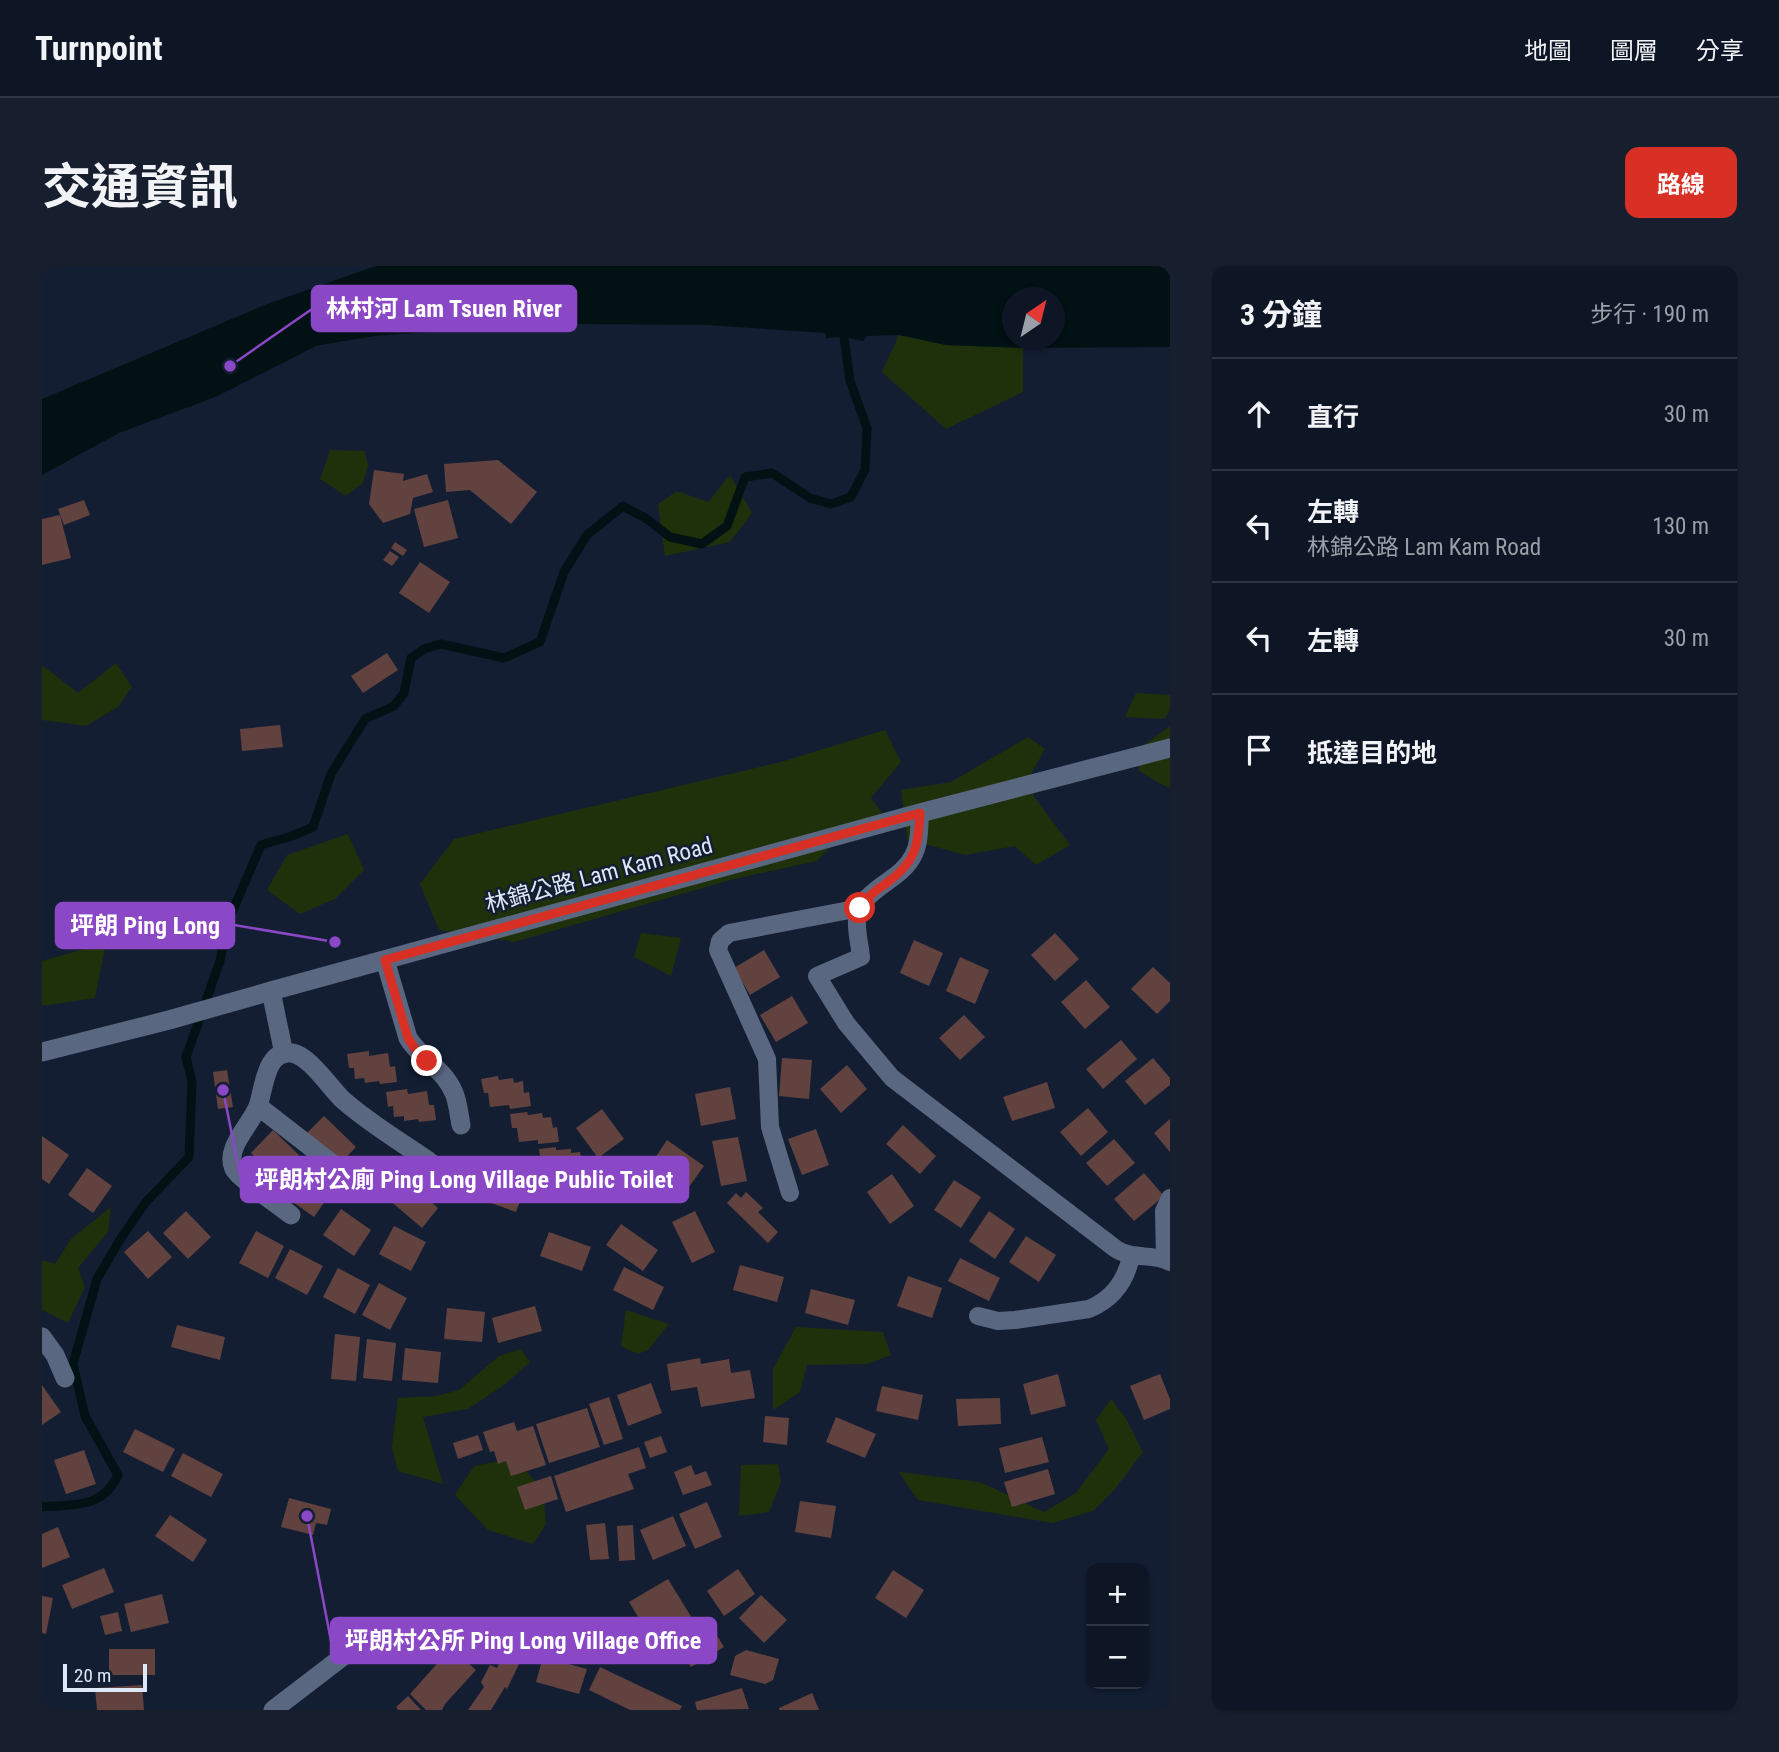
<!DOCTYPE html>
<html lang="zh-TW">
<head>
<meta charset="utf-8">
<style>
	body { margin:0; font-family:"Roboto Condensed","Noto Sans TC",sans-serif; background:#171f2e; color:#f1f3f6 }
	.controls { position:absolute; right:21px; bottom:21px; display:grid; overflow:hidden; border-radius:14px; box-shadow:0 2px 5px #0004 }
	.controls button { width:63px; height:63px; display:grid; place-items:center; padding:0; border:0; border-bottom:2px solid #2e3543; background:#0e1626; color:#f1f3f6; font:35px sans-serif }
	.compass { position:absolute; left:960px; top:21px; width:63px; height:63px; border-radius:50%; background:#0e1626; box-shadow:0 2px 5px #0004; rotate:35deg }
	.scale { position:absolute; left:21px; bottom:18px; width:84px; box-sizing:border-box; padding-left:7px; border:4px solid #dee7f5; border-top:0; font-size:19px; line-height:24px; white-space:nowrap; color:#dee7f5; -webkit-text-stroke:5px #131e33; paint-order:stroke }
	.stop { position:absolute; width:21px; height:21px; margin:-16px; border:5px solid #d93025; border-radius:50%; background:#fff }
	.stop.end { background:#d93025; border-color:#fff; box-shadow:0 2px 7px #0008 }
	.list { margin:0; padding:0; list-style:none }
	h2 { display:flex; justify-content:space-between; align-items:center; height:91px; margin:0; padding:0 28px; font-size:30px }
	h2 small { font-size:23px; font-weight:400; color:#9b9fa7 }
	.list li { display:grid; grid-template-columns:46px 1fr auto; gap:21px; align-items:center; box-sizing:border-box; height:112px; padding:0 28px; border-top:2px solid #2e3543 }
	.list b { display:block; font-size:26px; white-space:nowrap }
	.list p { margin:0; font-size:23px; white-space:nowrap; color:#9b9fa7 }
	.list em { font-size:23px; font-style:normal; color:#9b9fa7 }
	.icon { flex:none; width:38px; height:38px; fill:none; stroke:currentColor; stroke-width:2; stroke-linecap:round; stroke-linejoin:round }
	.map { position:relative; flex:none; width:1128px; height:1444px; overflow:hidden; border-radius:14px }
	header { display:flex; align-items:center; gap:42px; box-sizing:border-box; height:98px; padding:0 35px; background:#0e1626; border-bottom:2px solid #2e3543 }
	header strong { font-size:33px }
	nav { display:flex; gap:38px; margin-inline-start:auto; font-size:24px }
	.intro { display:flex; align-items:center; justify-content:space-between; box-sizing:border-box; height:168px; padding:0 42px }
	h1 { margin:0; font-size:49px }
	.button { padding:18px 32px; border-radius:14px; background:#d93025; color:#fff; font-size:24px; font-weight:700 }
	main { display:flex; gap:42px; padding:0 42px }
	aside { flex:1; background:#0e1626; border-radius:14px; box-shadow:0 2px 5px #0004 }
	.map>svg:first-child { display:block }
	.green { fill:#1e310a }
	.water { fill:#021114; fill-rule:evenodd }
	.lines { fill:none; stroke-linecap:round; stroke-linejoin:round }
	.stream { stroke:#021114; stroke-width:9 }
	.building { fill:#62423f }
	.service { stroke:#5a6781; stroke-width:18 }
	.minor { stroke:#5a6781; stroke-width:19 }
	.secondary { stroke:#5a6781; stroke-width:19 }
	.route { stroke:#d93025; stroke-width:9 }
	.labels { text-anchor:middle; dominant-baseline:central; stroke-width:5; stroke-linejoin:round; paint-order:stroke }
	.street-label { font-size:23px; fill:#dee7f5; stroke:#131e33 }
	.leader { fill:none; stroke:#8a48c7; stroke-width:2.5 }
	.callout-dot { fill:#8a48c7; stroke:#131e33; stroke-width:2.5 }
	.callout { fill:#8a48c7; stroke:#8a48c7; stroke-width:2.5 }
	.callout-label { font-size:24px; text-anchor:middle; font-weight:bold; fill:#fff }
</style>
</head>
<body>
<header>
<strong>Turnpoint</strong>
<nav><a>地圖</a><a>圖層</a><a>分享</a></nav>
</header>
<div class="intro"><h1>交通資訊</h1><a class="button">路線</a></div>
<main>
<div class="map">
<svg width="1128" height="1444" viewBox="0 0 1128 1444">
	<rect width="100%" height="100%" fill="#131e33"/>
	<path class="green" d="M857,69L904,79L981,82V126L904,163L840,106Z
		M288,184L323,185L326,200L321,217L304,230L278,213Z
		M688,209L710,247L688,276L623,290L616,238L635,225L666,236Z
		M74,397L90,421L76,441L44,460L0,454V399L36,427Z
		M1094,427L1128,429V443L1123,453L1083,451Z
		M1128,460V523L1097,505L1095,484Z
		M843,464L859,496L829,532L841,548L811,557L775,595L692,613L472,676L397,664L378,618L412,573L739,496Z
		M986,471L1003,483L989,508L992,531L1028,579L994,599L973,580L923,589L865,573L859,524L909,516Z
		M306,568L322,604L293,633L258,648L225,624L245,589Z
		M599,667L639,672L629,710L592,691Z
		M64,677L53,732L0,740V695Z
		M69,941L66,966L36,1002L43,1021L26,1057L0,1044V994L13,998L29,973Z
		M584,1044L627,1058L606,1084L596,1088L579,1080Z
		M754,1061L841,1066L849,1089L826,1098L765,1099L758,1126L731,1144V1103Z
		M479,1083L488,1096L462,1119L426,1143L381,1151L401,1218L356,1205L350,1181L356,1132L395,1130L417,1124L457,1090Z
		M1069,1133L1083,1151L1101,1186L1073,1223L1051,1245L1010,1257L876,1234L857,1206L938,1216L1002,1246L1034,1227L1067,1183L1054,1154Z
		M472,1192L501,1224L504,1258L491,1278L446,1264L413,1229L432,1200Z
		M736,1198L739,1216L727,1246L697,1250L699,1199Z"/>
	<path class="water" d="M334,0H1128V81L981,82L904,79L857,69L825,70L821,75L802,71L784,72V67L664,59L537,58L465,60L333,70L296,76L274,80L176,130L77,167L0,209V133L225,38ZM970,32H1012V74H970Z"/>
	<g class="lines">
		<path class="stream" d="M0,1241C33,1238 60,1243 76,1209L43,1150L31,1098L55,1013L79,972L104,936L147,891L150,816L144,791L178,695L185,658L219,579L250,570L271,561L289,508L323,453L352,440L362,427L369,392L382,383L399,378L462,392L498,376L522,306L545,269L581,240L605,253L628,271L660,278L685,260L703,211L730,207L768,232L789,238L809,231L823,204L825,162L808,115L802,71L805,60"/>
	</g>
	<path class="building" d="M456,194L495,226L469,258L428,224L404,226L402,198Z
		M332,204L362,208L361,215L385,208L391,226L371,232L368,248L341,257L327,238Z
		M42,234L48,249L22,259L16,243Z
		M406,234L416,272L382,281L372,243Z
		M18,249L29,292L0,299V253Z
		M353,276L365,284L361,290L349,282Z
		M348,285L357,291L350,300L341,294Z
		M378,296L408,316L387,347L357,327Z
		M345,387L356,404L321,427L309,410Z
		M238,459L241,481L200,485L198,463Z
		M1013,667L1037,693L1013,715L989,689Z
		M872,674L901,687L887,720L858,707Z
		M722,684L738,711L708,729L692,702Z
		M918,691L947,704L933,738L904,725Z
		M1111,701L1128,717V735L1115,748L1089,723Z
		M1044,714L1068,741L1043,763L1019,736Z
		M750,730L766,757L734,776L718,749Z
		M922,749L943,771L918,794L897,772Z
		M1079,774L1095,793L1061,823L1044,803Z
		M327,785V790L346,787L348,801L353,800L355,816L338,818L337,815L323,817L322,812L313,813L312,802H307L305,788Z
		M740,792L770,794L767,833L737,830Z
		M1111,792L1128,812V819L1103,839L1083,815Z
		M805,799L825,823L799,847L778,823Z
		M185,804L191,841L176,843L171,806Z
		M456,810L457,814L471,812L472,817L481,815L482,827L487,826L489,840L468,843L467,839L448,841L446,827H442L439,813Z
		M1005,816L1013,842L970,855L961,831Z
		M688,821L694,853L659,860L653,828Z
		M365,823L366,828L385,825L387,839H392L394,854L377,856L376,853L362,855V850L352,851L351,840L346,841L344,826Z
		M1046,842L1066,866L1039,890L1018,866Z
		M560,843L582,873L556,892L534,862Z
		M485,846L486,849L500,847L501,852L509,851L511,862L515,861L517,876L496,878V874L477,876L475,862H470L468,848Z
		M282,850L314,881L297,899L264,868Z
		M1128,853V886L1112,867Z
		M861,859L894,890L878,908L844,878Z
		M774,863L787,899L760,909L746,873Z
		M231,864L257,889L235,913L209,887Z
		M0,870L27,889L7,918L0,913Z
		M696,871L705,915L679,920L670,875Z
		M1072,873L1093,897L1065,920L1044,897Z
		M625,874L662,900L647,921L611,895Z
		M514,881V884L529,883V887L538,886L540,897L544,896L546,911L525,913V909L506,911L504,897L499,898L497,883Z
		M45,902L70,920L51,947L26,929Z
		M259,904L290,925L272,951L241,929Z
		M440,907L483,922L474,946L432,931Z
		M1102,907L1122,930L1092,955L1072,933Z
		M850,908L872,940L848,958L825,926Z
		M362,913L396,942L380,962L346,933Z
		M912,914L939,931L919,962L892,944Z
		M704,926L721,942L716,946L736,966L726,977L685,937L694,927L699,932Z
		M299,943L329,964L312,990L281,969Z
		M144,945L169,971L146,993L121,967Z
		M653,945L673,986L650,997L630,956Z
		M947,945L973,963L953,993L927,975Z
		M579,958L616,984L601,1005L564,979Z
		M352,960L384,976L369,1005L337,988Z
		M106,965L130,991L106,1013L82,986Z
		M214,965L242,980L226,1012L197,997Z
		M507,966L549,981L540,1005L498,990Z
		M984,970L1014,989L997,1016L967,996Z
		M248,983L281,1000L265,1029L233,1012Z
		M918,992L958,1012L947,1035L906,1015Z
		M698,999L742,1011L735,1036L691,1024Z
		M582,1001L622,1021L611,1044L571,1024Z
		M296,1002L328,1019L313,1048L281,1031Z
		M866,1010L900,1022L890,1052L855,1040Z
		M337,1017L365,1032L348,1064L320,1049Z
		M769,1023L813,1034L806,1059L763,1047Z
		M493,1040L500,1065L456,1077L450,1052Z
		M405,1042L443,1046L440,1076L402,1073Z
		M135,1059L183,1071L178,1094L129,1081Z
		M293,1068L318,1071L314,1115L289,1113Z
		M325,1073L354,1077L350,1115L321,1112Z
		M363,1082L399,1086L396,1117L360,1114Z
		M658,1092L659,1098L687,1093L689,1107L708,1104L713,1132L659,1141L655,1121L629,1125L625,1098Z
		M1016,1108L1024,1140L989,1149L981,1118Z
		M1118,1108L1128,1133V1143L1102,1154L1088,1120Z
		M609,1117L620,1147L586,1160L575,1129Z
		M0,1119L19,1146L0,1159Z
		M840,1120L881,1129L876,1154L834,1145Z
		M567,1131L581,1173L562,1179L547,1138Z
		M958,1132L959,1158L916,1160L914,1133Z
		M545,1142L558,1181L507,1197L494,1158Z
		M723,1150L747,1152L745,1179L721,1176Z
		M794,1151L834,1168L823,1192L784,1176Z
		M472,1156L475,1165L491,1160L504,1199L469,1210L464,1195L456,1198L452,1185L448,1186L441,1166Z
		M93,1163L133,1183L121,1206L81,1186Z
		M436,1169L441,1184L416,1193L411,1177Z
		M619,1170L625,1186L608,1192L602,1176Z
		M1000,1171L1007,1196L963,1207L957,1182Z
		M597,1181L604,1202L586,1208L592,1223L524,1246L512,1210Z
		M42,1184L54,1218L24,1228L12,1194Z
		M141,1187L181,1208L169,1231L129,1210Z
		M649,1199L653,1209L664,1205L670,1219L641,1229L632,1206Z
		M1006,1203L1013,1228L970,1241L962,1216Z
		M509,1210L516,1233L483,1244L475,1221Z
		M247,1232L289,1243L285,1259L274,1257L271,1269L239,1261Z
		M758,1235L794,1240L789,1272L753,1266Z
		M665,1236L680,1271L653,1283L637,1248Z
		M128,1249L165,1274L151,1296L113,1270Z
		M631,1250L644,1280L611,1294L598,1264Z
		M563,1257L567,1293L548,1294L544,1259Z
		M591,1259L593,1294L577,1295L575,1260Z
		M16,1261L28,1291L0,1302V1268Z
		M62,1302L72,1326L30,1343L20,1319Z
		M696,1303L713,1328L682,1350L665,1325Z
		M851,1304L882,1324L864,1352L833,1332Z
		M626,1313L653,1357L614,1380L587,1336Z
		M120,1328L127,1357L89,1366L82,1338Z
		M719,1329L745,1354L722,1377L697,1352Z
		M0,1330L11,1332L4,1368L0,1367Z
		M76,1346L80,1365L63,1369L58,1350Z
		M666,1355L682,1381L649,1401L633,1375Z
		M409,1382L434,1404L403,1438L400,1444H384L368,1428Z
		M67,1383H113V1409H67Z
		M704,1384L737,1393L731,1414L723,1418L688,1409L693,1390Z
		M461,1388L478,1396L465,1423L463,1421L449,1444H426L442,1421L439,1416L448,1399L455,1402Z
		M501,1391L545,1403L537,1428L494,1416Z
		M558,1401L640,1440L638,1444H588L547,1424Z
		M100,1419L102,1444H55L53,1422Z
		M700,1422L707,1443L655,1444L653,1436Z
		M770,1427L777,1444H737V1442Z
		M366,1430L379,1444H356L354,1441Z"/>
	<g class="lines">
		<path class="service" d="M878,547C877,562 878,577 871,590C858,616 819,622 815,653C814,666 818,679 819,691L775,710L804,757L850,812L1074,983C1091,994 1111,987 1128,996
			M748,927L728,861L725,793L676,684L678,675L687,667L818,642
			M1123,993L1122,945L1128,932
			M936,1050L956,1055L973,1054L1047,1043C1071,1033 1084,1015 1089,990"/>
		<path class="minor" d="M343,694L366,772C378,792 403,804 412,827C416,836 417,849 419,859
			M229,725L242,788
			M216,840L301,906
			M249,949C238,940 196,912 192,903C182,882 209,859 216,840C222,824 223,783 250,787C268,790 288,822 301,834C327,857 359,876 388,896
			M0,1071L13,1089L23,1112
			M231,1444L308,1385"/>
		<path class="secondary" d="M0,786L127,754L229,725L878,547L1128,482"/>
	</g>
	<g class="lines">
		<path class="route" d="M385,795L373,783L366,772L343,694L878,547C876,583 873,597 842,619C832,625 825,631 818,642"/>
	</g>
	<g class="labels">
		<g class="street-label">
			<text transform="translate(557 609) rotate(-15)">林錦公路 Lam Kam Road</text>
		</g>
	</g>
	<path class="leader" d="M188 100L270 43M293 676L192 659M181 824L199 914M265 1250L289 1375"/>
	<g class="callout-dot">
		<circle cx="188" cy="100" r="7"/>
		<circle cx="293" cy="676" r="7"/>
		<circle cx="181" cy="824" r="7"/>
		<circle cx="265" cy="1250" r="7"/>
	</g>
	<g class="callout">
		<rect x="270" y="20" width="264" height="45" rx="7"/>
		<rect x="14" y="637" width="178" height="45" rx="7"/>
		<rect x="199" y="891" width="447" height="45" rx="7"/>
		<rect x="289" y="1352" width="385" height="45" rx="7"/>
	</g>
	<g class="callout-label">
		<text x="402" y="51">林村河 Lam Tsuen River</text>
		<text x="103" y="668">坪朗 Ping Long</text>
		<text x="422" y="922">坪朗村公廁 Ping Long Village Public Toilet</text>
		<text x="481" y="1383">坪朗村公所 Ping Long Village Office</text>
	</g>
</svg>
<div class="controls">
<button>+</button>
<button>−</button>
</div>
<svg class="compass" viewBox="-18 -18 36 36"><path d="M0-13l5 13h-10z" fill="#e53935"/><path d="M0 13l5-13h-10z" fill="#9b9fa7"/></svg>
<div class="scale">20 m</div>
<div class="stop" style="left:818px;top:642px"></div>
<div class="stop end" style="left:385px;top:795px"></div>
</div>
<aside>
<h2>3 分鐘<small>步行 · 190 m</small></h2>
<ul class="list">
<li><svg class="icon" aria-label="ahead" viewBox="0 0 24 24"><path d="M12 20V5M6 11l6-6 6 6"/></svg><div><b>直行</b></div><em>30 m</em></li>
<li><svg class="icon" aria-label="left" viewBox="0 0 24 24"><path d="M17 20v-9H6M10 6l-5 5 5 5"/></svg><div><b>左轉</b><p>林錦公路 Lam Kam Road</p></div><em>130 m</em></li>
<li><svg class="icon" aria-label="left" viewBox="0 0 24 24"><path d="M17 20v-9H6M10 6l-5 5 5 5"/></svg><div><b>左轉</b></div><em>30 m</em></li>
<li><svg class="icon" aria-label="arrive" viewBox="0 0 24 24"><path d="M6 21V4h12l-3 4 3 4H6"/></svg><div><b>抵達目的地</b></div></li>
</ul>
</aside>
</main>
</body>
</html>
